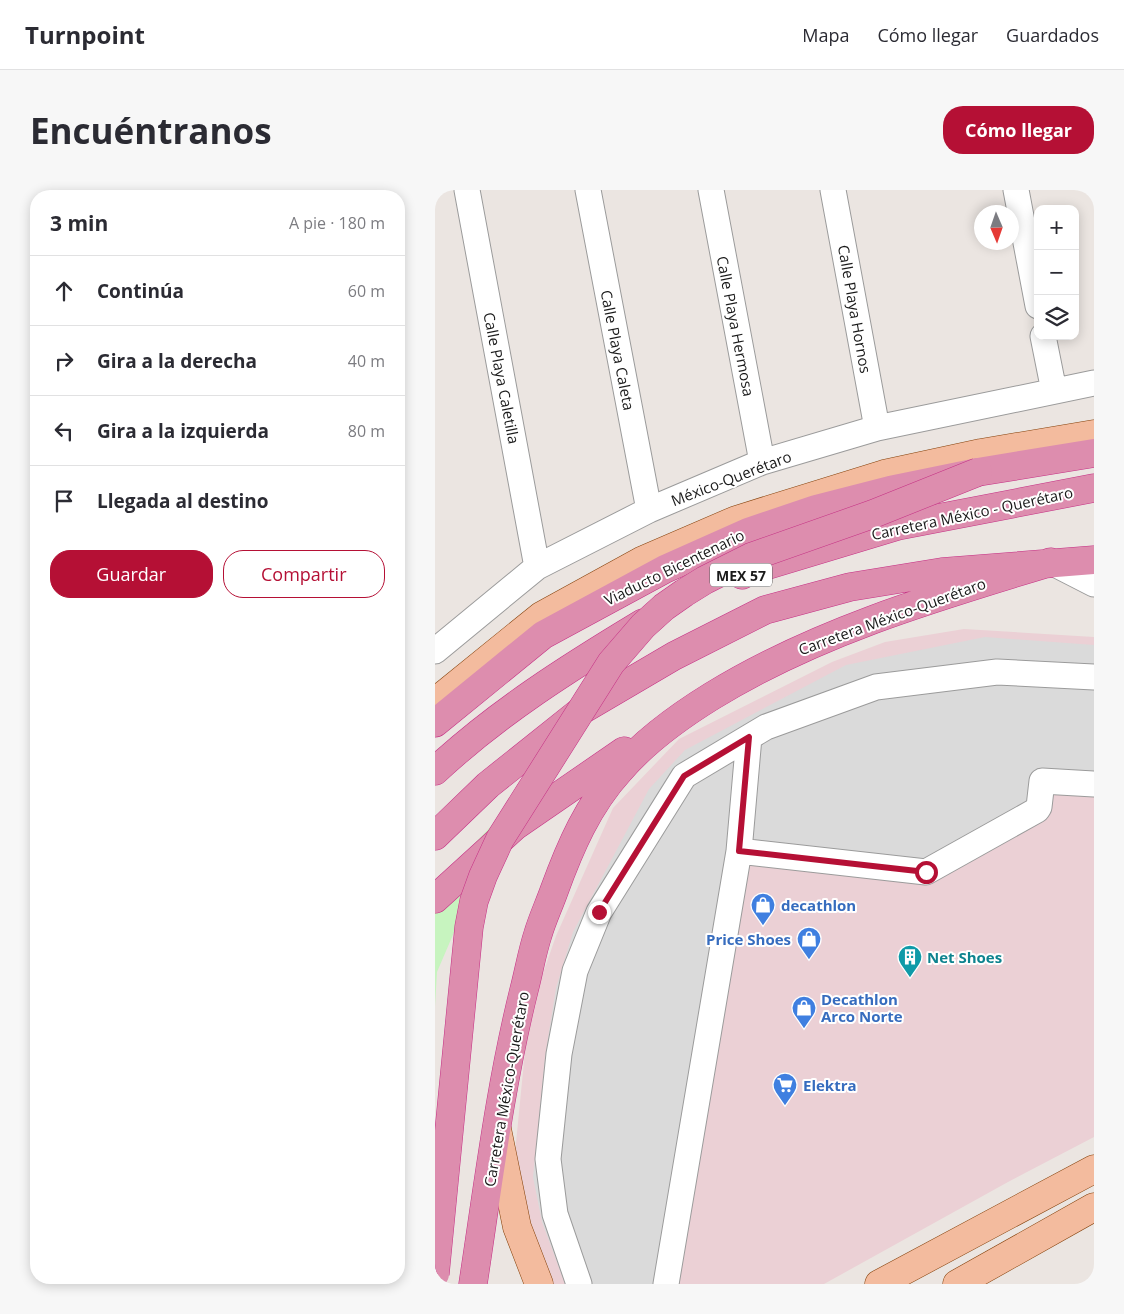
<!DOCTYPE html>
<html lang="es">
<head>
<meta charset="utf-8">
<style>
	body { margin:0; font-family:"Open Sans",sans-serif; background:#f7f7f7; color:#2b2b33 }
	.controls { position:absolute; right:15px; top:15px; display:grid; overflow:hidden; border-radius:10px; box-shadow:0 2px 12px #0003 }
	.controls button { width:45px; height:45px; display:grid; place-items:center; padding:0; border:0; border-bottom:1px solid #e1e1e2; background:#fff; color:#2b2b33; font:25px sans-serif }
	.compass { position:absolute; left:539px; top:15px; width:45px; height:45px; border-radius:50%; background:#fff; box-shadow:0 2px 12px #0003; rotate:178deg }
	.stop { position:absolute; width:15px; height:15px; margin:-11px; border:4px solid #b51035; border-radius:50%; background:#fff }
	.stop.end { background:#b51035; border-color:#fff; box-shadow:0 1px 5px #0008 }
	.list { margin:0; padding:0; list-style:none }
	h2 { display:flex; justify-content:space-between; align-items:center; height:65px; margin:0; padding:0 20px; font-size:21px }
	h2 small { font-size:16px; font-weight:400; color:#7c7c81 }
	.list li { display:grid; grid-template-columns:32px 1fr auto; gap:15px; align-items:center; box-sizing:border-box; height:70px; padding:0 20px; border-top:1px solid #e1e1e2 }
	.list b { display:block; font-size:19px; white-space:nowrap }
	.list em { font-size:16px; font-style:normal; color:#7c7c81 }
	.actions { display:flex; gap:10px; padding:15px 20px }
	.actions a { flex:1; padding:11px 0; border:1px solid #b51035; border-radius:20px; text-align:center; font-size:18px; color:#b51035 }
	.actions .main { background:#b51035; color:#fff }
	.icon { flex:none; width:28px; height:28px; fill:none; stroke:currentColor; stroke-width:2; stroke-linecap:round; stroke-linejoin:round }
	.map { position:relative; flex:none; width:659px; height:1094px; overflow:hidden; border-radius:20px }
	header { display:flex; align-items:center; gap:30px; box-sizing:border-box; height:70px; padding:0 25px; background:#fff; border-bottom:1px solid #e1e1e2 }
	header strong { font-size:24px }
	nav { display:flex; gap:28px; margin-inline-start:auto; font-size:18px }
	.intro { display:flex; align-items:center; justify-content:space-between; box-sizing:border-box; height:120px; padding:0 30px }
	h1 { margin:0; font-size:35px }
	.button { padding:12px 22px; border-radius:20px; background:#b51035; color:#fff; font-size:18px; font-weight:700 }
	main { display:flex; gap:30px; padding:0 30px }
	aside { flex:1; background:#fff; border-radius:20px; box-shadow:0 2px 12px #0003 }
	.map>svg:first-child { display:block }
	.commercial { fill:#ebd0d5 }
	.park { fill:#c7f4bf }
	.parking { fill:#dadada }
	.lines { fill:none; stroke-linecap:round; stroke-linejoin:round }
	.minor-casing { stroke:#9b9b9b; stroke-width:27 }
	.major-casing { stroke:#85420c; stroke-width:29 }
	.highway-casing { stroke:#c53185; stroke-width:29 }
	.minor { stroke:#fff; stroke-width:25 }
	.major { stroke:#f3bb9e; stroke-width:28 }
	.highway { stroke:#dd8dae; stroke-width:28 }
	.highway-bridge-casing { stroke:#c53185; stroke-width:29; stroke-linecap:butt }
	.highway-bridge { stroke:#dd8dae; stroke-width:28 }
	.route { stroke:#b51035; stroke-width:6 }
	.labels { text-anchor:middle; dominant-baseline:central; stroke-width:4; stroke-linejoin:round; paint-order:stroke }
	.shield { fill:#fff; stroke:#5f5f5f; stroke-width:1 }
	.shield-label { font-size:14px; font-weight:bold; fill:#1a1a1a }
	.street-label { font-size:15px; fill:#1a1a1a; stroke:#fff }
	.shop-label { font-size:15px; font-weight:bold; fill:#366cbe; stroke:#fff; text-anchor:start }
	.culture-label { font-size:15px; font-weight:bold; fill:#0d838f; stroke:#fff; text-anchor:start }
</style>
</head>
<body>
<header>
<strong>Turnpoint</strong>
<nav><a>Mapa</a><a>Cómo llegar</a><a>Guardados</a></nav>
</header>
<div class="intro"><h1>Encuéntranos</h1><a class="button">Cómo llegar</a></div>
<main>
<aside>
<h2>3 min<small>A pie · 180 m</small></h2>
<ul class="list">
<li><svg class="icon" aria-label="ahead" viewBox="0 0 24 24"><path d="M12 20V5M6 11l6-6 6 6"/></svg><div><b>Continúa</b></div><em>60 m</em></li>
<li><svg class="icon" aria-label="right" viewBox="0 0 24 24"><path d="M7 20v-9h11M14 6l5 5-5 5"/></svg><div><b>Gira a la derecha</b></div><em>40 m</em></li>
<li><svg class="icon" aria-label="left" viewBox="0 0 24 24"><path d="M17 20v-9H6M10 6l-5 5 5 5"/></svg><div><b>Gira a la izquierda</b></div><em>80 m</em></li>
<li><svg class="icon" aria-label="arrive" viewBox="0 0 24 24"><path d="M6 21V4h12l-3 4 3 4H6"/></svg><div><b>Llegada al destino</b></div></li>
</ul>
<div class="actions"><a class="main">Guardar</a><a>Compartir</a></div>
</aside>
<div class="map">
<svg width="659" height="1094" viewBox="0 0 659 1094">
	<rect width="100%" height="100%" fill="#ebe5e1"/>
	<path class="commercial" d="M529,439L659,447V947L573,992L389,1094H112L105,1084L80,963L92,841L99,809L121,746L178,618L244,549L397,472L450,452Z"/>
	<path class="park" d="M59,633L20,740L2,782L0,816V695Z"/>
	<path class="parking" d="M550,447L659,455V596L612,592L611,623L498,690L310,661L241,1094H130L107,1032L98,987L110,867L121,798L138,742L214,599L250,560L411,475Z"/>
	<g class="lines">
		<defs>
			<path id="minor" d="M32,0L102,377
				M153,0L214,320
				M276,0L327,272
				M398,0L442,238
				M581,0L603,116
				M608,146L619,201
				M616,372L659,394
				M0,461L102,377L214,320L327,272L442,238L659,193
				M304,661L314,547
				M144,1094L120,1024L113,969L124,864L140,781L164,722L249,586L331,537L441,497L562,482L659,487
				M231,1094L304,661L491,682L602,620L604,617L607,591L659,594"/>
			<path id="major" d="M0,512L106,426L208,370L301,330L449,284L546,263L659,244
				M62,939L82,1037L104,1094
				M444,1094L659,979
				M522,1094L659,1017"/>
			<path id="highway" d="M307,385L317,380L462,336L659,298
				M0,533L108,445L230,379L313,342L381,319L455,300L543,282L659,263
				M0,581C62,523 135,477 208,433
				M0,646L53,595L147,520L239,466L330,420L415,397L507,382L659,370
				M0,709L80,636L189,561
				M38,1094C53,996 65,896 89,800C94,781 97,762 103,744C107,730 114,715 119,701C135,657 153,615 185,580C211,550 243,527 277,506C381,442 500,407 616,372"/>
		</defs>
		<use href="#minor" class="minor-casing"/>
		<use href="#major" class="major-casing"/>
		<use href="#highway" class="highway-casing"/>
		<use href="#minor" class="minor"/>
		<use href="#major" class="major"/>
		<use href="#highway" class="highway"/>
		<defs>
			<path id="highway-bridge" d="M0,1084L34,737L39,711L48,686L65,649L176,473L208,436L229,417L249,403L270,390L316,367L438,324L543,282"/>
		</defs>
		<use href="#highway-bridge" class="highway-bridge-casing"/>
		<use href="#highway-bridge" class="highway-bridge"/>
	</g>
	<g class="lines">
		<path class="route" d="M164,722L249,586L314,547L304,661L491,682"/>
	</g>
	<defs>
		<symbol id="shop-pin" viewBox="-11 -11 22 30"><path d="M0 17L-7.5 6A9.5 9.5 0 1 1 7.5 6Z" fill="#3f7fe0" stroke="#fff"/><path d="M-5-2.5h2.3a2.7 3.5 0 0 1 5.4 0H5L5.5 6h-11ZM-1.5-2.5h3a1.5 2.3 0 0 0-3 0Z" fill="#fff"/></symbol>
		<symbol id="building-pin" viewBox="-11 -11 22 30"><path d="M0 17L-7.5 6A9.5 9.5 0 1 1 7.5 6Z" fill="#0f9aa8" stroke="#fff"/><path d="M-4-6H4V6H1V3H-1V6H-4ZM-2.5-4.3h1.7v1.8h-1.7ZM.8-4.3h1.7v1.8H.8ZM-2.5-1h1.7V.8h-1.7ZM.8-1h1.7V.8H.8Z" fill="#fff"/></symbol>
		<symbol id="supermarket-pin" viewBox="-11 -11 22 30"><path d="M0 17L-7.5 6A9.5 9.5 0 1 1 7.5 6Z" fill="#3f7fe0" stroke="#fff"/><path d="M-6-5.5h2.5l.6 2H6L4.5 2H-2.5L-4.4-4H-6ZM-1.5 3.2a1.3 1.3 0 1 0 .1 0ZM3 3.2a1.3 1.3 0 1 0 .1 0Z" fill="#fff"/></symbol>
	</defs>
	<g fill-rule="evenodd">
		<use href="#shop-pin" x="314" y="701" width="28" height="38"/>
		<use href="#shop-pin" x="360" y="735" width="28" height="38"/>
		<use href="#building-pin" x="461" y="753" width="28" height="38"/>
		<use href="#shop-pin" x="355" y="804" width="28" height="38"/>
		<use href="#supermarket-pin" x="336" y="881" width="28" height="38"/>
	</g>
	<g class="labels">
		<rect class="shield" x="275" y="373.5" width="62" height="23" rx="4"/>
		<g class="shield-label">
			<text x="306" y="385">MEX 57</text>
		</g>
		<g class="street-label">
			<text transform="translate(420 119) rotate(80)">Calle Playa Hornos</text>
			<text transform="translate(301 136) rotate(79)">Calle Playa Hermosa</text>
			<text transform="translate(183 160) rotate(79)">Calle Playa Caleta</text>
			<text transform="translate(67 188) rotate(79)">Calle Playa Caletilla</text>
			<text transform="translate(296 288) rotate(-21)">México-Querétaro</text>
			<text transform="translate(537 323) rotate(-12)">Carretera México - Querétaro</text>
			<text transform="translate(239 377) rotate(-26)">Viaducto Bicentenario</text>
			<text transform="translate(457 426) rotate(-20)">Carretera México-Querétaro</text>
			<text transform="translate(71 899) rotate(-80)">Carretera México-Querétaro</text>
		</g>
		<g class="shop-label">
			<text x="346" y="715">decathlon</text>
			<text x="356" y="749" text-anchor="end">Price Shoes</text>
			<text x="386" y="809">Decathlon<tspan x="386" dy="17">Arco Norte</tspan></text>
			<text x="368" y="895">Elektra</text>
		</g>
		<g class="culture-label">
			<text x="492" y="767">Net Shoes</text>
		</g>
	</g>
</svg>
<div class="controls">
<button>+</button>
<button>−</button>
<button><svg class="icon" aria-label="layers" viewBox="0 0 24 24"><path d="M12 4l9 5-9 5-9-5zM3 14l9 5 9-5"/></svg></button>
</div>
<svg class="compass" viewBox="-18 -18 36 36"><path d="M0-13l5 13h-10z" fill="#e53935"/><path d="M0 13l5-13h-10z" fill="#7c7c81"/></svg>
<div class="stop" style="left:491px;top:682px"></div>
<div class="stop end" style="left:164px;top:722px"></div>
</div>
</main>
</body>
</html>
